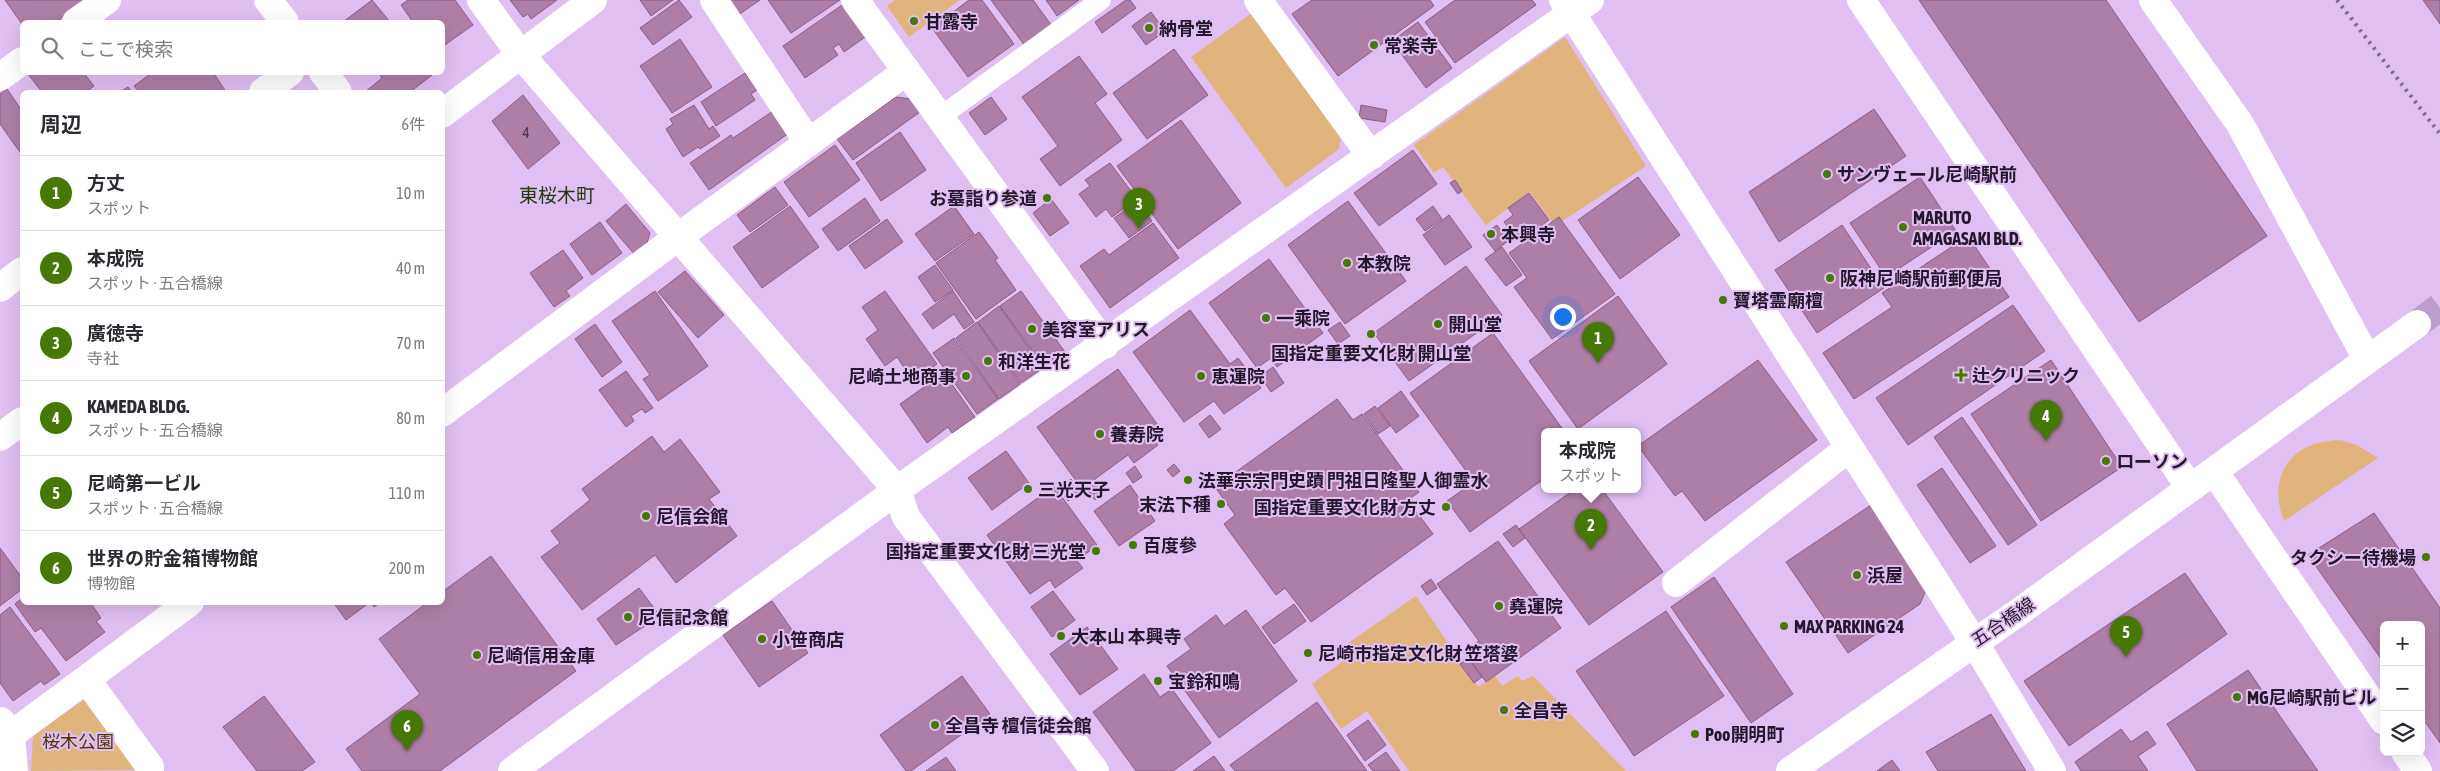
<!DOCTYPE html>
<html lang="ja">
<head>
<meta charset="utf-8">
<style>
	body { margin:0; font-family:"Asap Condensed","Noto Sans JP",sans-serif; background:#f2f2f3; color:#2b2b33 }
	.controls { position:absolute; right:15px; bottom:15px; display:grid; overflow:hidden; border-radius:8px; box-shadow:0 5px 20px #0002 }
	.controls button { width:45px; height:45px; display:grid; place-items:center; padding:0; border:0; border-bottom:1px solid #e1e1e2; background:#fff; color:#2b2b33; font:25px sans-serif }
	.you { position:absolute; left:1562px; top:316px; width:18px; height:18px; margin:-12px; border:4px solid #fff; border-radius:50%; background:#1a73e8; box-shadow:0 0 0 8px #1a73e833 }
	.badge { display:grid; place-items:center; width:32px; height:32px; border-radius:50%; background:#457804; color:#fff; font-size:16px; font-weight:700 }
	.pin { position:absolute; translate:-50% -41px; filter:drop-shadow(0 1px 2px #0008) }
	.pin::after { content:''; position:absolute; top:26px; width:18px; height:15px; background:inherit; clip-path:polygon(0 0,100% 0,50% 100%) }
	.popup { position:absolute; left:1541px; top:428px; width:100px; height:65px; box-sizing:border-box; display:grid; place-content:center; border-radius:8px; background:#fff; filter:drop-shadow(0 1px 4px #0005); font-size:16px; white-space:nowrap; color:#7c7c81 }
	.popup b { font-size:19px; color:#2b2b33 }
	.popup::after { content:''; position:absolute; left:50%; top:100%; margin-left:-10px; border:10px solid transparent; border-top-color:#fff }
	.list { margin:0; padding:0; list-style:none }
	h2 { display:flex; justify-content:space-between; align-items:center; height:65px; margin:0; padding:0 20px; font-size:21px }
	h2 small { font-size:16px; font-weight:400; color:#7c7c81 }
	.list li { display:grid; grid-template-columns:32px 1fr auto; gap:15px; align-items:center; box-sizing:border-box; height:75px; padding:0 20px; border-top:1px solid #e1e1e2 }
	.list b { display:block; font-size:19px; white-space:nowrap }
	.list p { margin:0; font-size:16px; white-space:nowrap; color:#7c7c81 }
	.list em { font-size:16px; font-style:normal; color:#7c7c81 }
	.icon { flex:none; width:28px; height:28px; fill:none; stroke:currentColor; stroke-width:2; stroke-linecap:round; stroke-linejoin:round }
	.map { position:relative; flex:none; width:2440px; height:771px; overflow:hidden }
	.search { position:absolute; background:#fff; box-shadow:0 5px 20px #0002; left:20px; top:20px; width:425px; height:55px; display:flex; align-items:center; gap:12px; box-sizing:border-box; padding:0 18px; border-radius:8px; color:#7c7c81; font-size:19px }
	.panel { position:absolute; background:#fff; box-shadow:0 5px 20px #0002; left:20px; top:90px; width:425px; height:515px; border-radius:8px }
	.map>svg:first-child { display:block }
	.green { fill:#e0b47c }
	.building { fill:#ae7fa6; stroke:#8a5c82 }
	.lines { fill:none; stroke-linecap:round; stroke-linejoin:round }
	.tertiary-tunnel { stroke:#ba9dcb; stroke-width:28; stroke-dasharray:28 14; stroke-linecap:butt }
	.service { stroke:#fff; stroke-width:20 }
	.minor { stroke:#fff; stroke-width:28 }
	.tertiary { stroke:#fff; stroke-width:28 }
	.rail { stroke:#7e688b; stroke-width:4; stroke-dasharray:2.5 5; stroke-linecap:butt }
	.poi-dot { fill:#457804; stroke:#e0bff3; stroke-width:2 }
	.labels { text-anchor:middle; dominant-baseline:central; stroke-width:4; stroke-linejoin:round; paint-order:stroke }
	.number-label { font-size:15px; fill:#463149 }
	.poi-label { font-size:18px; font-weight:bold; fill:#23172a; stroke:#e0bff3; text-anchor:start }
	.street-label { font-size:18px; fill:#23172a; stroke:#e0bff3 }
	.park-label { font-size:18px; fill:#513507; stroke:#e0bff3 }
	.neighbourhood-label { font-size:19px; fill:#223b09; stroke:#e0bff3 }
</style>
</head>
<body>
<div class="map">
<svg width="2440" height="771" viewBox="0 0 2440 771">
	<rect width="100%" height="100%" fill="#e0bff3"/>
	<path class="green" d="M895,0H960L909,37L887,6Z
		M1252,13L1341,136L1339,149L1286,188L1191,57Z
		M1565,37L1646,166L1555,226L1530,192L1486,225L1443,167L1434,173L1414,145Z
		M2340,440L2357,445L2378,458L2284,521C2271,488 2280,455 2317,443C2324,441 2333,441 2340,440Z
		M1416,596L1478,687L1495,676L1502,686L1518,676L1522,681L1533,676L1626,771H1409L1367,711L1341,729L1312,684L1350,656L1344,646Z
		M84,700L136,770L31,771L33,735Z"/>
	<path class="building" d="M5,0H86L56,22L22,24Z
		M372,0L390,22H343Z
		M408,0H455L473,25L442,47V22H413L401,5Z
		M510,0H557L531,19L528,14L523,17Z
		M640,0H673L651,16Z
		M679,0L692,17L653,45L640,28Z
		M726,0H760L737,16Z
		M768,0H840L791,33Z
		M969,0H982L1014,44L968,77L932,28Z
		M991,0H1033L1052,26L1025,46Z
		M1046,0H1079L1057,16Z
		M1126,0H1130L1136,8L1102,33L1095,22Z
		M1312,0H1430L1434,6L1338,76L1292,14Z
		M1455,0H1532L1536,5L1455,63L1425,22Z
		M1919,0H2106L2267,236L2139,322Z
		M2423,0H2440V24Z
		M845,3L868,35L844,52L839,44L833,48L838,55L805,78L783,46Z
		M1151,12L1165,31L1146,45L1132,26Z
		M1418,22L1452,68L1426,88L1392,41Z
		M680,39L712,87L672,113L640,66Z
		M1174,49L1208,95L1147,139L1113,93Z
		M1079,56L1107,94L1095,103L1122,140L1060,186L1040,159L1058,146L1022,97Z
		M29,72H83L94,86L86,92H42L28,74Z
		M153,72H213L226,92H139L134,86Z
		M378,72H429L432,75L410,92H365L382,78Z
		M745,73L757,90L751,94L755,100L716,126L701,102Z
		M128,87L132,92H120Z
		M7,89L22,111V155L0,124V94Z
		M523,95L560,143L528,169L492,121Z
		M896,97L911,99L920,112L853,160L837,139Z
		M991,97L1007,119L985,135L969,113Z
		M694,105L709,129L713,126L720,136L700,149L698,147L683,157L666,129L673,124L670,119Z
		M1361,105L1387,110L1385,122L1359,118Z
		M1874,109L1906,156L1779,242L1749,192Z
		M773,111L789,133L709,190L690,163L731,135L733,138Z
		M1181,120L1241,203L1178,249L1117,166Z
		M900,132L926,170L881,201L856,163Z
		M835,145L860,180L809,217L784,182Z
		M1413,150L1437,184L1379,226L1354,193Z
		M1110,163L1137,199L1112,217L1106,209L1096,217L1079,194L1090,186L1085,180Z
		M1638,177L1680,235L1620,279L1578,220Z
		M1920,177L1956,231L1886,277L1850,223Z
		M1455,180L1462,191L1458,194L1450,183Z
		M775,187L788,205L750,232L737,215Z
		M1529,193L1549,220L1528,235L1524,231L1516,237L1504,222L1513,215L1508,208Z
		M865,198L880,221L838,251L822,229Z
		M1051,199L1069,223L1050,236L1033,213Z
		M1348,201L1406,281L1345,324L1288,245Z
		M1137,202L1152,221L1129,238L1114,218Z
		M626,204L650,233L646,246L635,255L606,221Z
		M790,206L819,247L762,288L733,247Z
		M954,206L974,234L935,261L915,234Z
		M1433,206L1442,219L1425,231L1416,219Z
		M1449,215L1472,247L1445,265L1423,235Z
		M1559,217L1615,294L1552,339L1514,287L1527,278L1509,253Z
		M887,219L903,242L865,269L849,246Z
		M600,222L622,253L592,275L570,244Z
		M1153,223L1179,258L1110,308L1080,266L1104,249L1109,255Z
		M1497,225L1508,241L1495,251L1483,235Z
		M1842,225L1884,288L1817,333L1775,270Z
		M979,232L998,258L995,260L1016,290L976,319L936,263Z
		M1968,236L2009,297L1854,399L1823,353L1892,307L1882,293Z
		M1502,247L1522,275L1506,286L1485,259Z
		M563,250L583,278L566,291L570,296L554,307L530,273Z
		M1269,259L1323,333L1277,367L1271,358L1257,368L1209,303Z
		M935,265L953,290L935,302L918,277Z
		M1466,266L1502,315L1409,381L1374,333Z
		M685,271L724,315L698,338L658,292Z
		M655,291L708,366L658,401L643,379L650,375L612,321Z
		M885,291L937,364L913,381L897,357L885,366L866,339L878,330L862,307Z
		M953,291L974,322L964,329L954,314L933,329L922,314Z
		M1021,291L1065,352L1044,367L1000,306Z
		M1618,296L1667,364L1578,429L1529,361Z
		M2013,305L2045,351L1908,445L1876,398Z
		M999,306L1043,368L1021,383L978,322Z
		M1190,310L1230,364L1238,358L1261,388L1224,414L1214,401L1184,422L1133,352Z
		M977,322L1020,384L999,399L956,338Z
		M1340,322L1350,336L1338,344L1328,330Z
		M595,324L622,362L602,377L575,339Z
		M1493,333L1564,431H1545V478L1470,532L1447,501L1474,482L1410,393Z
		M954,338L998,399L977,414L933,353Z
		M1758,360L1817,440L1705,521L1682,491L1675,496L1638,446Z
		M2051,360L2122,467L2041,521L1971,414Z
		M1273,367L1284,383L1271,392L1260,376Z
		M1118,369L1162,431L1152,438L1158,445L1134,463L1128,455L1095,479L1104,493L1095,500L1085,486L1082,489L1037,427Z
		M626,371L653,408L645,413L642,409L631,416L634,421L626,427L599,390Z
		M944,373L975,417L952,433L948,427L927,443L900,404Z
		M1401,391L1419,416L1396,433L1378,408Z
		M1337,399L1353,420L1362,414L1419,492L1408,500L1433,534L1311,622L1285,588L1276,595L1224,524L1235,515L1215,487Z
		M1375,406L1390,426L1378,434L1364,414Z
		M1210,415L1221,429L1209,438L1199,424Z
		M1962,417L2037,525L2008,545L1934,437Z
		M652,436L664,452L680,439L720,492L709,499L737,536L676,583L655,555L582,610L541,557L560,543L551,531L590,500L582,489Z
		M1006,451L1029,483L992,510L968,478Z
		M1174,464L1180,471L1173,477L1167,470Z
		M1135,466L1142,477L1133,483L1126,473Z
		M1942,468L1996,546L1970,563L1917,485Z
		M1071,479L1080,492L1068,501L1058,488Z
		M1130,485L1155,521L1119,546L1094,511Z
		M1054,486L1097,545L1077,561L1083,568L1055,588L1050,580L1030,594L987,535Z
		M1575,489H1602L1663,572L1589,625L1519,529Z
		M1871,505L1927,588L1920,604L1848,653L1786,562Z
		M2374,513L2440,608V743L2421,716V625H2384V663L2308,555Z
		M1516,525L1525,538L1513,547L1503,534Z
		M1498,541L1561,628L1486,682L1464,652L1479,641L1437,584Z
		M0,548L22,578V589L0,606Z
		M491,556L576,671L440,771H362L346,749L420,694L379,639L428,602H442V592Z
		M2185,573L2227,634L2069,746L2024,681Z
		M1714,577L1793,694L1751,723L1671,607Z
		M1431,579L1437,588L1427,595L1421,586Z
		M639,588L660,616L616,645L597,619Z
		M1053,591L1075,620L1052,637L1031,607Z
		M22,598V602H90L101,618L96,621L105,632L66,661L41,628L35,632L15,604Z
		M772,601L808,653L759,687L723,635Z
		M333,602H370L346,620Z
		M371,602H381L374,607Z
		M1294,604L1306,621L1274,644L1262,627Z
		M10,607L60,674L44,685L41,681L13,701L0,683V615Z
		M1246,610L1297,681L1219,738L1167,666L1191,649L1184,639L1216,615L1224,626Z
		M1666,611L1724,696L1634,756L1576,671Z
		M1087,627L1118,669L1080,695L1050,654Z
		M1468,658L1482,677L1474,683L1460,664Z
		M2248,670L2318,771H2197L2167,724Z
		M1144,674L1160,697L1172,689L1211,743L1173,771H1136L1093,712Z
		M962,676L990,714L911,771H906L880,735Z
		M264,696L315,762L302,771H257L223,727Z
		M1317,702L1367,771H1235L1230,765Z
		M1991,714L2026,771H1938L1926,752Z
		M1368,720L1386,745L1365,761L1347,735Z
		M2121,729L2131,742L2147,731L2156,744L2138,756L2148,771H2081L2075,762Z
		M1386,752L1400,771H1373L1368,765Z
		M1214,756L1225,771H1193Z
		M946,757L956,771H926Z
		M1892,760L1900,771H1877Z"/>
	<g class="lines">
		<path class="tertiary-tunnel" d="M2417,324L2440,307"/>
		<path class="service" d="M940,117L1101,0"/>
		<path class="minor" d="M268,0L285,22
			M481,0L520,54L897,490
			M714,0L808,142
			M855,0L1105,345
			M1258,0L1371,156
			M1563,0L1974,642L2052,771
			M2153,0L2240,124L2367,359
			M76,22L107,0
			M323,72L338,92
			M0,77L22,61
			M263,92L290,72
			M442,114L593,0
			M0,288L22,271
			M442,413L678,237L907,71
			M0,437L22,421
			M1676,583L1849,448
			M87,680L150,767V771
			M1,721L11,735L14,771
			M11,735L190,602
			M512,771L914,478L1590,0"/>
		<path class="tertiary" d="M1861,0L2190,488
			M2214,471L2384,721
			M897,490L906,517L1095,771
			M2405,752L2418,771
			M1790,771L2019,612L2417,324"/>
		<path class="rail" d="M2337,0L2440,134"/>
	</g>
	<g class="poi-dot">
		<circle cx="914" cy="21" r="5"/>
		<circle cx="1149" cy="28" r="5"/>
		<circle cx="1374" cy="45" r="5"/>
		<circle cx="1827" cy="174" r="5"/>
		<circle cx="1047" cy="198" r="5"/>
		<circle cx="1903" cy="227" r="5"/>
		<circle cx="1491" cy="234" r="5"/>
		<circle cx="1347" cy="263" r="5"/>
		<circle cx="1830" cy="278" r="5"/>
		<circle cx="1723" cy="300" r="5"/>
		<circle cx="1266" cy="318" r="5"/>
		<circle cx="1438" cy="324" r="5"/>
		<circle cx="1032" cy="329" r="5"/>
		<circle cx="1371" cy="334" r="5"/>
		<circle cx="988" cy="361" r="5"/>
		<path d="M1958.5 367.5h5v5h5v5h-5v5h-5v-5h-5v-5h5z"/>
		<circle cx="966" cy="376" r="5"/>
		<circle cx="1201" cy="376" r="5"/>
		<circle cx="1100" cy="434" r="5"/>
		<circle cx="2106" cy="461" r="5"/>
		<circle cx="1188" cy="480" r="5"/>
		<circle cx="1028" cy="489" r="5"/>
		<circle cx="1221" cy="504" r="5"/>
		<circle cx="1446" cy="507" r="5"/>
		<circle cx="646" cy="516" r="5"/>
		<circle cx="1133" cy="545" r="5"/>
		<circle cx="1096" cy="551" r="5"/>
		<circle cx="2426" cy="557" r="5"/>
		<circle cx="1857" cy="575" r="5"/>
		<circle cx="1499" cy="606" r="5"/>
		<circle cx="628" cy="617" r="5"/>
		<circle cx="1784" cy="626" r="5"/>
		<circle cx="1061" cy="636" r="5"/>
		<circle cx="762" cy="639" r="5"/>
		<circle cx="1308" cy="653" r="5"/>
		<circle cx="477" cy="655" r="5"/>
		<circle cx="1158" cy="681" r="5"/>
		<circle cx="2237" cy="697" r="5"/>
		<circle cx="1504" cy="710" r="5"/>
		<circle cx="935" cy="725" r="5"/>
		<circle cx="1695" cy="734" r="5"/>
	</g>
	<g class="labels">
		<g class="number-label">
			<text x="526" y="132">4</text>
		</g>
		<g class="poi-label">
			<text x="924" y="21">甘露寺</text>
			<text x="1159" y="28">納骨堂</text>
			<text x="1384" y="45">常楽寺</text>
			<text x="1837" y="174">サンヴェール尼崎駅前</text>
			<text x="1037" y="198" text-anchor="end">お墓詣り参道</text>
			<text x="1913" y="217">MARUTO<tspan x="1913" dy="21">AMAGASAKI BLD.</tspan></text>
			<text x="1501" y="234">本興寺</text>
			<text x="1357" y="263">本教院</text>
			<text x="1840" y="278">阪神尼崎駅前郵便局</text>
			<text x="1733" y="300">寶塔霊廟檀</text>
			<text x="1276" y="318">一乘院</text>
			<text x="1448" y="324">開山堂</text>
			<text x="1042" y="329">美容室アリス</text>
			<text x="1371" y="353" text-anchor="middle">国指定重要文化財 開山堂</text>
			<text x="998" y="361">和洋生花</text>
			<text x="1972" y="375">辻クリニック</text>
			<text x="956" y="376" text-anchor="end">尼崎土地商事</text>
			<text x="1211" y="376">恵運院</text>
			<text x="1110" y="434">養寿院</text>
			<text x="2116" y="461">ローソン</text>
			<text x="1198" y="480">法華宗宗門史蹟 門祖日隆聖人御霊水</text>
			<text x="1038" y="489">三光天子</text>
			<text x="1211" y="504" text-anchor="end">末法下種</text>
			<text x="1436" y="507" text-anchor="end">国指定重要文化財 方丈</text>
			<text x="656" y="516">尼信会館</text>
			<text x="1143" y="545">百度參</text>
			<text x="1086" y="551" text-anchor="end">国指定重要文化財 三光堂</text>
			<text x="2416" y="557" text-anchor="end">タクシー待機場</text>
			<text x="1867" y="575">浜屋</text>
			<text x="1509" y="606">堯運院</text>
			<text x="638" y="617">尼信記念館</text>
			<text x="1794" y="626">MAX PARKING 24</text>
			<text x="1071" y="636">大本山 本興寺</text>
			<text x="772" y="639">小笹商店</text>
			<text x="1318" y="653">尼崎市指定文化財 笠塔婆</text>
			<text x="487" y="655">尼崎信用金庫</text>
			<text x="1168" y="681">宝鈴和鳴</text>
			<text x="2247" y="697">MG尼崎駅前ビル</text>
			<text x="1514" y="710">全昌寺</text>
			<text x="945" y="725">全昌寺 檀信徒会館</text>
			<text x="1705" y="734">Poo開明町</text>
		</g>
		<g class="street-label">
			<text transform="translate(2003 622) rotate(-34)">五合橋線</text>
		</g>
		<g class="park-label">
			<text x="78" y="741">桜木公園</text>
		</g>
		<g class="neighbourhood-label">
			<text x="557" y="195">東桜木町</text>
		</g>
	</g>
</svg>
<div class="controls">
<button>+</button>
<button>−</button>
<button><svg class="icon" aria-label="layers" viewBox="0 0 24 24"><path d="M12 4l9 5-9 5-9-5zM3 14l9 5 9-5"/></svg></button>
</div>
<div class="you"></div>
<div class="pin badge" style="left:1598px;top:363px">1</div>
<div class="pin badge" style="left:1591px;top:550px">2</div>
<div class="popup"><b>本成院</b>スポット</div>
<div class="pin badge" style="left:1139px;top:229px">3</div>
<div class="pin badge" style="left:2046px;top:441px">4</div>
<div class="pin badge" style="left:2126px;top:657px">5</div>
<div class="pin badge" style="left:407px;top:751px">6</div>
<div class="search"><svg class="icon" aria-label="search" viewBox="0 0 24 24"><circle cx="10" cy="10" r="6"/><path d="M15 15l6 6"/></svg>ここで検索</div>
<section class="panel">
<h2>周辺<small>6件</small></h2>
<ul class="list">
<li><span class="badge">1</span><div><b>方丈</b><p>スポット</p></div><em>10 m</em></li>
<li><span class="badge">2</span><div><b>本成院</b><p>スポット · 五合橋線</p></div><em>40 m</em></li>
<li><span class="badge">3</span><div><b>廣徳寺</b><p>寺社</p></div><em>70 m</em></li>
<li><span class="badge">4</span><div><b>KAMEDA BLDG.</b><p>スポット · 五合橋線</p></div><em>80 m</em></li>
<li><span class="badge">5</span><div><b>尼崎第一ビル</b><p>スポット · 五合橋線</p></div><em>110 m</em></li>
<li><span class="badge">6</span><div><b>世界の貯金箱博物館</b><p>博物館</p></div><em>200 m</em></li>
</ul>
</section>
</div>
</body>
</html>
